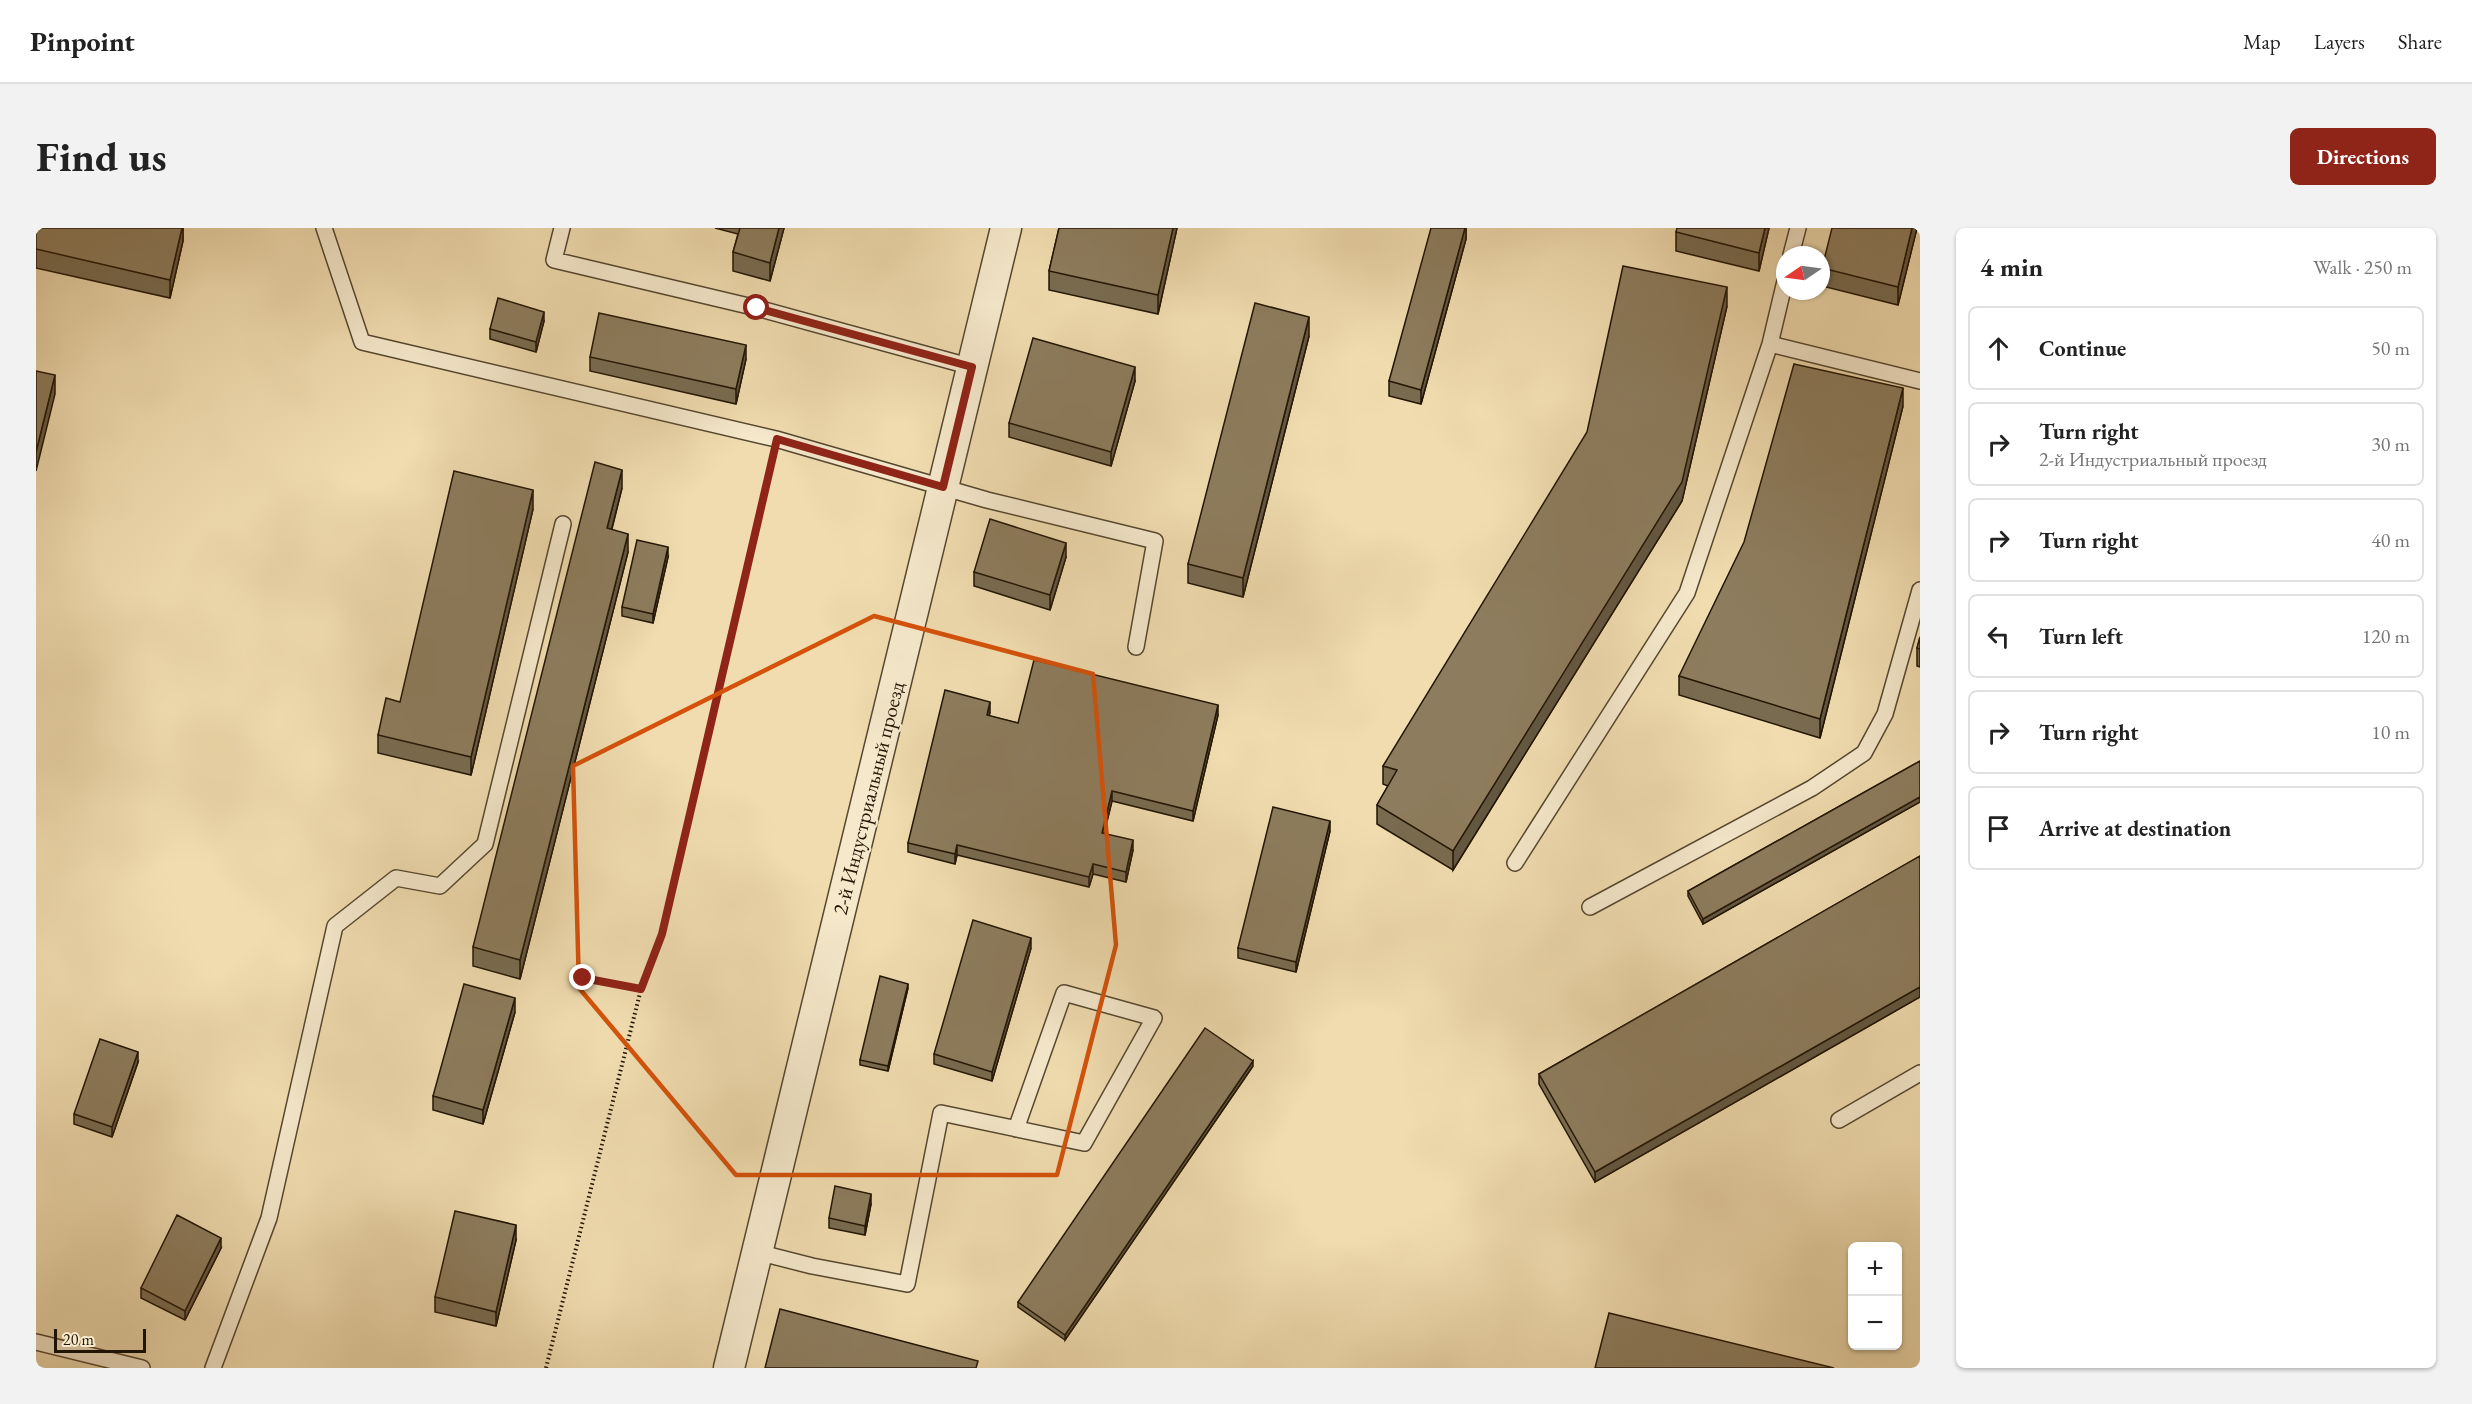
<!DOCTYPE html>
<html lang="en">
<head>
<meta charset="utf-8">
<style>
	body { margin:0; font-family:"EB Garamond",serif; background:#f2f2f2; color:#222 }
	.controls { position:absolute; right:18px; bottom:18px; display:grid; overflow:hidden; border-radius:9px; box-shadow:0 2px 4px #0004 }
	.controls button { width:54px; height:54px; display:grid; place-items:center; padding:0; border:0; border-bottom:2px solid #e0e0e0; background:#fff; color:#222; font:30px sans-serif }
	.compass { position:absolute; left:1740px; top:18px; width:54px; height:54px; border-radius:50%; background:#fff; box-shadow:0 2px 4px #0004; rotate:257deg }
	.scale { position:absolute; left:18px; bottom:15px; width:92px; box-sizing:border-box; padding-left:6px; border:3px solid #221504; border-top:0; font-size:16px; line-height:21px; white-space:nowrap; color:#221504; -webkit-text-stroke:4px #f5e8cb; paint-order:stroke }
	.stop { position:absolute; width:18px; height:18px; margin:-14px; border:4px solid #8f2418; border-radius:50%; background:#fff }
	.stop.end { background:#8f2418; border-color:#fff; box-shadow:0 2px 6px #0008 }
	.list { margin:0; padding:0; list-style:none }
	h2 { display:flex; justify-content:space-between; align-items:center; height:78px; margin:0; padding:0 24px; font-size:26px }
	h2 small { font-size:20px; font-weight:400; color:#767676 }
	.list li { display:grid; grid-template-columns:39px 1fr auto; gap:18px; align-items:center; box-sizing:border-box; height:84px; margin:0 12px 12px; padding:0 12px; border:2px solid #e0e0e0; border-radius:9px }
	.list b { display:block; font-size:22px; white-space:nowrap }
	.list p { margin:0; font-size:20px; white-space:nowrap; color:#767676 }
	.list em { font-size:20px; font-style:normal; color:#767676 }
	.icon { flex:none; width:33px; height:33px; fill:none; stroke:currentColor; stroke-width:2; stroke-linecap:round; stroke-linejoin:round }
	.map { position:relative; flex:none; width:1884px; height:1140px; overflow:hidden; border-radius:9px }
	header { display:flex; align-items:center; gap:36px; box-sizing:border-box; height:84px; padding:0 30px; background:#fff; border-bottom:2px solid #e0e0e0 }
	header strong { font-size:28px }
	nav { display:flex; gap:33px; margin-inline-start:auto; font-size:21px }
	.intro { display:flex; align-items:center; justify-content:space-between; box-sizing:border-box; height:144px; padding:0 36px }
	h1 { margin:0; font-size:42px }
	.button { padding:15px 27px; border-radius:9px; background:#8f2418; color:#fff; font-size:21px; font-weight:700 }
	main { display:flex; gap:36px; padding:0 36px }
	aside { flex:1; background:#fff; border-radius:9px; box-shadow:0 2px 4px #0004 }
	.map>svg:first-child { display:block }
	.lines { fill:none; stroke-linecap:round; stroke-linejoin:round }
	.lane-casing { stroke:#56472f; stroke-width:18 }
	.street-casing { stroke:#56472f; stroke-width:33 }
	.path { stroke:#221504; stroke-width:4; stroke-dasharray:1.5 3; stroke-linecap:butt }
	.lane { stroke:#f5e8cb; stroke-width:15 }
	.street { stroke:#f5e8cb; stroke-width:30 }
	.wall { fill:#796b50; stroke:#221504; stroke-width:1.5 }
	.shaded-wall { fill:#635741; stroke:#221504; stroke-width:1.5 }
	.building { fill:#8d7c5d; stroke:#221504; stroke-width:1.5 }
	.route { stroke:#8f2418; stroke-width:8 }
	.marked { fill:none; stroke:#d4520b; stroke-width:4.5; stroke-linejoin:round }
	.labels { text-anchor:middle; dominant-baseline:central; stroke-width:4.5; stroke-linejoin:round; paint-order:stroke }
	.street-label { font-size:21px; fill:#221504; stroke:#f5e8cb }
</style>
</head>
<body>
<header>
<strong>Pinpoint</strong>
<nav><a>Map</a><a>Layers</a><a>Share</a></nav>
</header>
<div class="intro"><h1>Find us</h1><a class="button">Directions</a></div>
<main>
<div class="map">
<svg width="1884" height="1140" viewBox="0 0 1884 1140">
	<rect width="100%" height="100%" fill="#f0dcaf"/>
	<filter id="stains"><feTurbulence type="fractalNoise" baseFrequency=".00333" numOctaves="4"/><feColorMatrix values="0 0 0 0 .2 0 0 0 0 .09 0 0 0 0 .02 0 0 0 .5 -.17"/></filter>
	<radialGradient id="worn" r=".72"><stop offset=".6" stop-color="#630" stop-opacity="0"/><stop offset="1" stop-color="#630" stop-opacity=".3"/></radialGradient>
	<g class="lines">
		<defs>
			<path id="lane" d="M288,0L326,114L740,211L951,272L1119,313L1100,419
				M526,0L518,32L721,80L936,139
				M1755,27L1762,0
				M1734,116L1884,153
				M1479,635L1651,365L1734,116L1749,53
				M1554,679L1776,560L1828,525L1849,486L1884,362
				M1803,892L1884,845
				M721,1024L776,1038L871,1056L905,885L1048,915L1118,790L1028,765L980,901
				M0,1114L106,1140
				M177,1140L233,990L299,698L360,650L404,658L449,616L527,296"/>
			<path id="street" d="M693,1140L970,0"/>
		</defs>
		<use href="#lane" class="lane-casing"/>
		<use href="#street" class="street-casing"/>
		<path class="path" d="M605,761L626,706L736,232
			M510,1140L605,761L547,750"/>
		<use href="#lane" class="lane"/>
		<use href="#street" class="street"/>
	</g>
	<path class="wall" d="M0,0H147V13L134,70L0,40Z
		M679,0H748L734,53L697,43V24L702,6Z
		M1023,0H1141L1122,86L1013,62V43Z
		M1430,0V11L1385,176L1353,168V153Z
		M1733,0L1723,43L1640,23V4Z
		M1881,0L1862,77L1786,58V40Z
		M1691,78L1646,273L1417,642L1341,596V577L1352,558L1347,556V538Z
		M508,93L500,124L454,111V101Z
		M1273,108L1207,369L1152,355V336Z
		M554,129L710,131L700,176L554,143Z
		M1099,153L1075,238L973,209V195Z
		M1867,178L1784,510L1643,467V448Z
		M586,260L576,301L592,324L484,751L437,738V719Z
		M497,281L435,547L342,525V507Z
		M632,329L617,395L586,388V379Z
		M1030,329L1014,382L938,358V344Z
		M1884,409V439L1881,438V420Z
		M954,484L953,488L982,495L1182,487L1157,593L1076,573L1068,605L1097,622L1090,654L1057,646L1053,659L921,627L919,636L872,624V615Z
		M1884,533V574L1667,696L1652,668V663Z
		M1294,603L1260,744L1202,730V720Z
		M1884,628V769L1559,954L1503,856V846Z
		M995,720L956,853L898,836V826Z
		M872,760L852,843L824,837V832Z
		M479,784L447,896L397,882V868Z
		M102,834L76,909L38,896V886Z
		M1217,838L1029,1112L982,1079V1074Z
		M835,976L829,1007L793,1000V990Z
		M480,1012L460,1098L399,1084V1069Z
		M185,1020L149,1092L105,1070V1060Z"/>
	<path class="shaded-wall" d="M146,0H147V13L134,70V52Z
		M743,0H748L734,53V35Z
		M1137,0H1141L1122,86V67Z
		M1429,0H1430V11L1385,176V162Z
		M1729,0H1733L1723,43V25Z
		M1876,0H1881L1862,77V59Z
		M1691,59V78L1646,273L1417,642V623Z
		M508,84V93L500,124V114Z
		M1273,89V108L1207,369V350Z
		M710,117V131L700,176V161Z
		M1099,139V153L1075,238V224Z
		M19,147V166L0,243V224Z
		M1867,160V178L1784,510V491Z
		M586,242V260L571,319V300Z
		M497,262V281L435,547V529Z
		M592,306V324L484,751V732Z
		M1030,315V329L1014,382V367Z
		M632,319V329L617,395V386Z
		M954,474V484L951,497V487Z
		M1182,477V487L1157,593V583Z
		M1076,563V573L1066,614V605Z
		M1884,569V574L1667,696V691Z
		M1294,593V603L1260,744V734Z
		M1097,612V622L1090,654V644Z
		M921,617V627L919,636V626Z
		M1057,636V646L1053,659V649Z
		M995,710V720L956,853V844Z
		M872,756V760L852,843V838Z
		M1884,759V769L1559,954V944Z
		M479,770V784L447,896V882Z
		M102,824V834L76,909V899Z
		M1217,833V838L1029,1112V1107Z
		M835,966V976L829,1007V998Z
		M480,997V1012L460,1098V1084Z
		M185,1010V1020L149,1092V1083Z"/>
	<path class="building" d="M0,0H146L134,52L0,21Z
		M704,0H743L734,35L697,24Z
		M1023,0H1137L1122,67L1013,43Z
		M1395,0H1429L1385,162L1353,153Z
		M1641,0H1729L1723,25L1640,4Z
		M1796,0H1876L1862,59L1786,40Z
		M1587,38L1691,59L1646,254L1417,623L1341,577L1361,542L1347,538L1551,204Z
		M462,70L508,84L500,114L454,101Z
		M1219,75L1273,89L1207,350L1152,336Z
		M563,85L710,117L700,161L554,129Z
		M997,110L1099,139L1075,224L973,195Z
		M1758,136L1867,160L1784,491L1643,448L1708,314Z
		M0,143L19,147L0,224Z
		M559,234L586,242L571,300L592,306L484,732L437,719Z
		M418,243L497,262L435,529L342,507L350,470L364,474Z
		M954,291L1030,315L1014,367L938,344Z
		M601,312L632,319L617,386L586,379Z
		M1884,409V421L1881,420Z
		M998,432L1182,477L1157,583L1076,563L1066,605L1097,612L1090,644L1057,636L1053,649L921,617L919,626L872,615L909,462L954,474L951,487L982,495Z
		M1884,533V569L1667,691L1652,663Z
		M1237,579L1294,593L1260,734L1202,720Z
		M1884,628V759L1559,944L1503,846Z
		M937,692L995,710L956,844L898,826Z
		M844,748L872,756L852,838L824,832Z
		M428,756L479,770L447,882L397,868Z
		M1169,800L1217,833L1029,1107L982,1074Z
		M64,811L102,824L76,899L38,886Z
		M799,958L835,966L829,998L793,990Z
		M419,983L480,997L460,1084L399,1069Z
		M141,987L185,1010L149,1083L105,1060Z
		M744,1081L942,1133L940,1140H729Z
		M1573,1085L1798,1140H1559Z"/>
	<g class="lines">
		<path class="route" d="M547,750L605,761L626,706L741,211L907,259L936,139L721,80"/>
	</g>
	<path class="marked" d="M838,388L1057,446L1080,717L1021,947H700L543,760L537,538Z"/>
	<g class="labels">
		<g class="street-label">
			<text transform="translate(832 570) rotate(-76)">2-й Индустриальный проезд</text>
		</g>
	</g>
	<rect width="100%" height="100%" filter="url(#stains)"/>
	<rect width="100%" height="100%" fill="url(#worn)"/>
</svg>
<div class="controls">
<button>+</button>
<button>−</button>
</div>
<svg class="compass" viewBox="-18 -18 36 36"><path d="M0-13l5 13h-10z" fill="#e53935"/><path d="M0 13l5-13h-10z" fill="#767676"/></svg>
<div class="scale">20 m</div>
<div class="stop" style="left:721px;top:80px"></div>
<div class="stop end" style="left:547px;top:750px"></div>
</div>
<aside>
<h2>4 min<small>Walk · 250 m</small></h2>
<ul class="list">
<li><svg class="icon" aria-label="ahead" viewBox="0 0 24 24"><path d="M12 20V5M6 11l6-6 6 6"/></svg><div><b>Continue</b></div><em>50 m</em></li>
<li><svg class="icon" aria-label="right" viewBox="0 0 24 24"><path d="M7 20v-9h11M14 6l5 5-5 5"/></svg><div><b>Turn right</b><p>2-й Индустриальный проезд</p></div><em>30 m</em></li>
<li><svg class="icon" aria-label="right" viewBox="0 0 24 24"><path d="M7 20v-9h11M14 6l5 5-5 5"/></svg><div><b>Turn right</b></div><em>40 m</em></li>
<li><svg class="icon" aria-label="left" viewBox="0 0 24 24"><path d="M17 20v-9H6M10 6l-5 5 5 5"/></svg><div><b>Turn left</b></div><em>120 m</em></li>
<li><svg class="icon" aria-label="right" viewBox="0 0 24 24"><path d="M7 20v-9h11M14 6l5 5-5 5"/></svg><div><b>Turn right</b></div><em>10 m</em></li>
<li><svg class="icon" aria-label="arrive" viewBox="0 0 24 24"><path d="M6 21V4h12l-3 4 3 4H6"/></svg><div><b>Arrive at destination</b></div></li>
</ul>
</aside>
</main>
</body>
</html>
